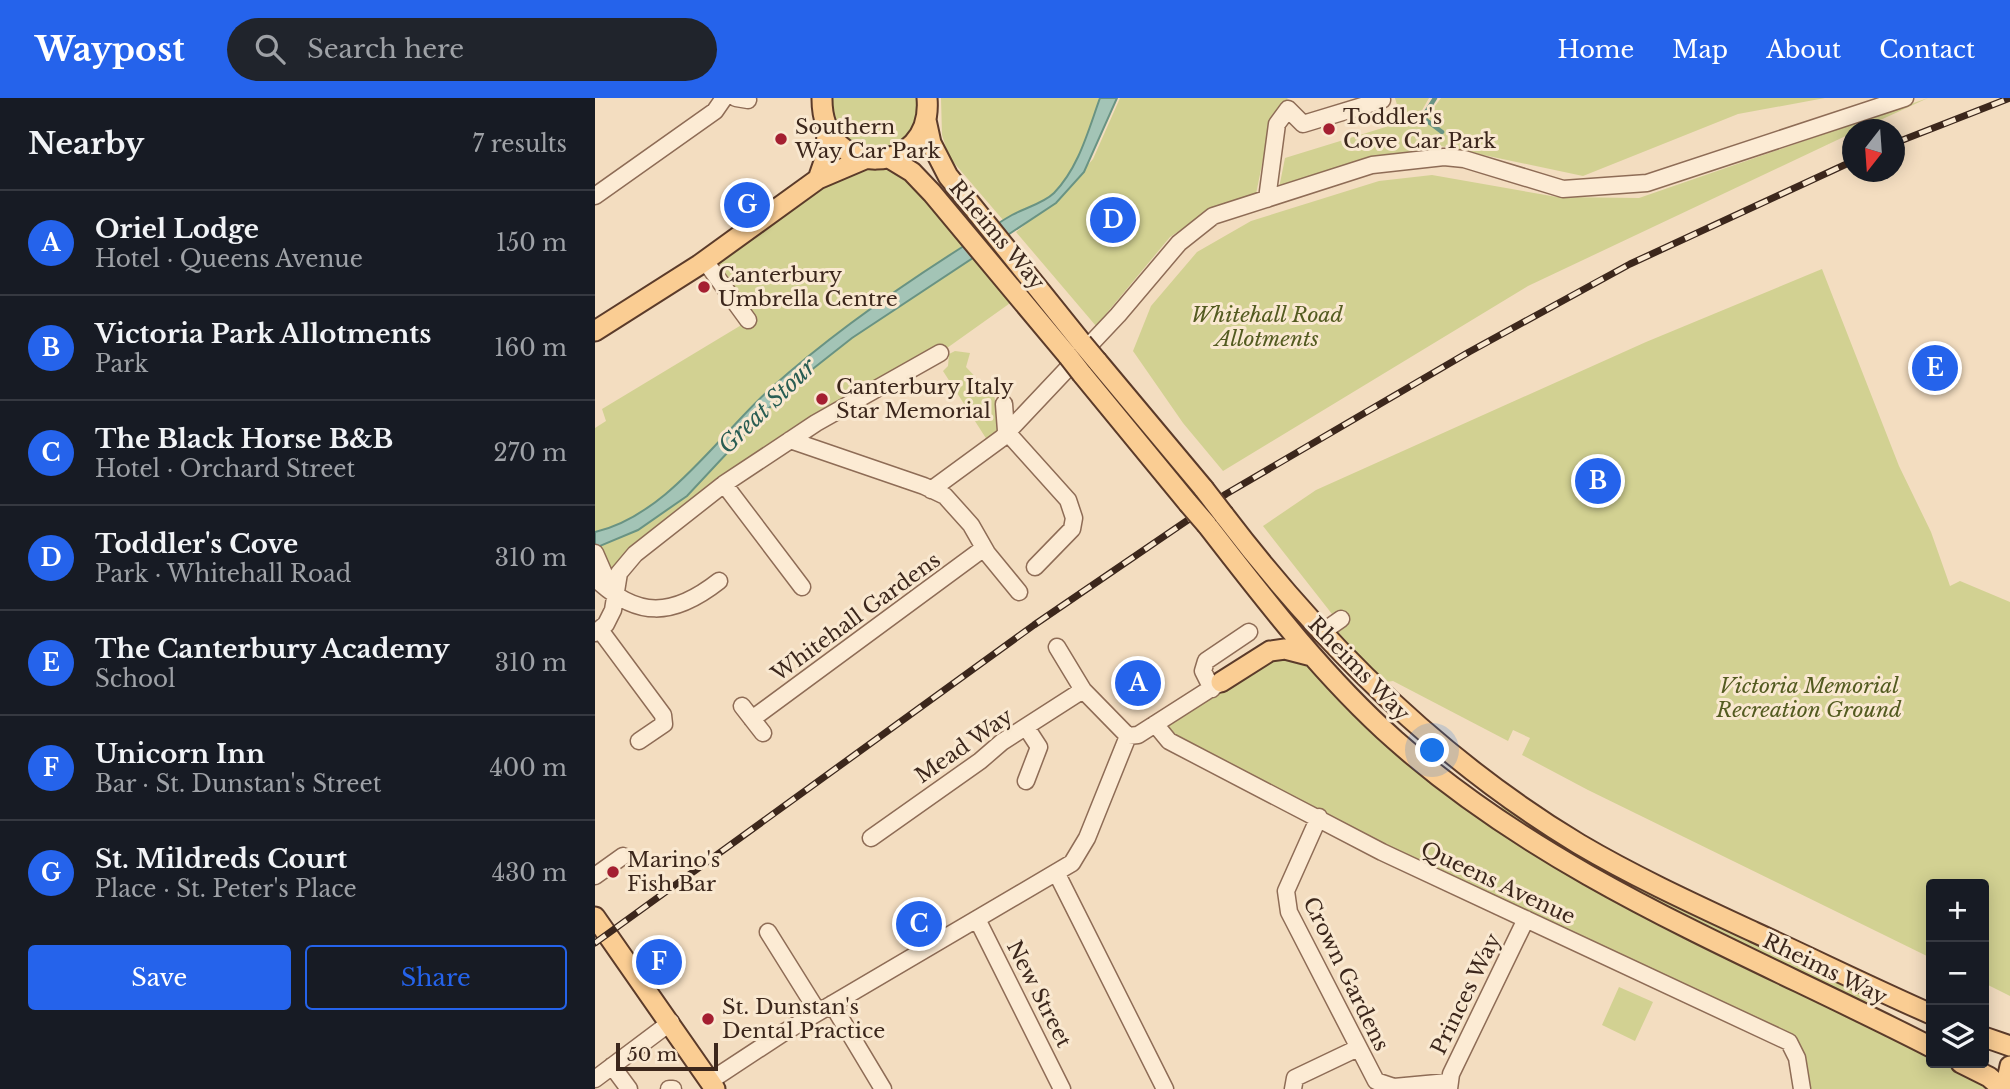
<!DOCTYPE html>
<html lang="en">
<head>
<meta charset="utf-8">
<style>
	body { margin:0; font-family:"Libre Baskerville",serif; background:#20242c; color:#f1f3f6 }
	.controls { position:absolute; right:21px; bottom:21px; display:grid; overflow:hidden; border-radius:7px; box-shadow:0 4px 18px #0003 }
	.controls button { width:63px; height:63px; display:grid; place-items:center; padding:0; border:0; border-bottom:2px solid #363941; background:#171b24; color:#f1f3f6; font:35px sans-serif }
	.compass { position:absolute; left:1247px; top:21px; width:63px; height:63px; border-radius:50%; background:#171b24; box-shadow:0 4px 18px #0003; rotate:197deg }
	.scale { position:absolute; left:21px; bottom:18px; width:102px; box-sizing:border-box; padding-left:7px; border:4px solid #3c271c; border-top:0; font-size:19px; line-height:24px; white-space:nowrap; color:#3c271c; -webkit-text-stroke:5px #f9e8d0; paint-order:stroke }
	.you { position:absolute; left:838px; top:653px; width:24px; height:24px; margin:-18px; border:5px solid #fff; border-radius:50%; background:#1a73e8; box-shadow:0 0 0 10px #1a73e833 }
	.badge { display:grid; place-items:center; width:46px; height:46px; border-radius:50%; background:#2563eb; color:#fff; font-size:23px; font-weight:700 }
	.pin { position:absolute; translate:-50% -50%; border:4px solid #fff; box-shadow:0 2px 7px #0006 }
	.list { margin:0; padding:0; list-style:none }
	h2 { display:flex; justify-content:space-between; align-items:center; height:91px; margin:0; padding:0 28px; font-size:30px }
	h2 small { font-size:23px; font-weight:400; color:#9ea1a6 }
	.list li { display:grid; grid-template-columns:46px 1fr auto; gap:21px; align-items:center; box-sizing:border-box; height:105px; padding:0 28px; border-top:2px solid #363941 }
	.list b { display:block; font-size:26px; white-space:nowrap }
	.list p { margin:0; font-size:23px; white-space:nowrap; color:#9ea1a6 }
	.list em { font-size:23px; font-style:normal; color:#9ea1a6 }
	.actions { display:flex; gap:14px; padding:21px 28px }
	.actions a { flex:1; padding:16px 0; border:2px solid #2563eb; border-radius:7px; text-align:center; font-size:24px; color:#2563eb }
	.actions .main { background:#2563eb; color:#fff }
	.icon { flex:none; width:38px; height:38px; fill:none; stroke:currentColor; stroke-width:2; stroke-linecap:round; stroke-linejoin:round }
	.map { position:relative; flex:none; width:1415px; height:991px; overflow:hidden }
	header { display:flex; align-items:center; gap:42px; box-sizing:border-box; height:98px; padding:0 35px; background:#2563eb; color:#fff }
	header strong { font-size:33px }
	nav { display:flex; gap:38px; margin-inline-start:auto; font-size:24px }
	.search { width:490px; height:63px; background:#20242c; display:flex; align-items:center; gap:18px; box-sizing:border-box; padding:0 24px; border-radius:38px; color:#9ea1a6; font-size:26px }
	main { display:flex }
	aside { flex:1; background:#171b24 }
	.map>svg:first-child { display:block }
	.green { fill:#d2d192 }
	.water { fill:#a3c4b6; stroke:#699383; stroke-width:2 }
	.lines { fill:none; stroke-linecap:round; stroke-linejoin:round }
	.stream { stroke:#699383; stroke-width:4.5 }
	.minor-casing { stroke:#8e6c56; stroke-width:19 }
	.major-casing { stroke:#5b3b2a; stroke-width:23 }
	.minor { stroke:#fcebd4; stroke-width:16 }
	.major { stroke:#facd93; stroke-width:19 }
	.rail-casing { stroke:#3c271c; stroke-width:7 }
	.rail { stroke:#f9e8d0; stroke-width:4.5; stroke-dasharray:13; stroke-linecap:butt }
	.major-bridge-casing { stroke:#5b3b2a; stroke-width:23; stroke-linecap:butt }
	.major-bridge { stroke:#facd93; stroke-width:19 }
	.poi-dot { fill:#a41f31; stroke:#f9e8d0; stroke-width:2.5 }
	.labels { text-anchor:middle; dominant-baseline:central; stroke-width:6; stroke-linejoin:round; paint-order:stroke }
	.poi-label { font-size:21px; fill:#3c271c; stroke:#f9e8d0; text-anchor:start }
	.street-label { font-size:21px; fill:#3c271c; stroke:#f9e8d0 }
	.park-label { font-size:21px; font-style:italic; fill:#535b20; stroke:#f9e8d0 }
	.water-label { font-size:23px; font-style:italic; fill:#295d53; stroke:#f9e8d0 }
</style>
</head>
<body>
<header>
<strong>Waypost</strong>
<div class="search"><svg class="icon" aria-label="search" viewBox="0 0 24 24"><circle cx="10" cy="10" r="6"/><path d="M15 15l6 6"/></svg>Search here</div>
<nav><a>Home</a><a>Map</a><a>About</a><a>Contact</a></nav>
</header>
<main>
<aside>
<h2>Nearby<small>7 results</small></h2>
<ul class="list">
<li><span class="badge">A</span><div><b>Oriel Lodge</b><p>Hotel · Queens Avenue</p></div><em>150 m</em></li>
<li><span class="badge">B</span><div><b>Victoria Park Allotments</b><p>Park</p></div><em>160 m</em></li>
<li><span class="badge">C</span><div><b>The Black Horse B&amp;B</b><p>Hotel · Orchard Street</p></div><em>270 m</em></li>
<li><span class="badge">D</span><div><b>Toddler's Cove</b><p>Park · Whitehall Road</p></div><em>310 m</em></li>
<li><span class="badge">E</span><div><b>The Canterbury Academy</b><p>School</p></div><em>310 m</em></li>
<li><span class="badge">F</span><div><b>Unicorn Inn</b><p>Bar · St. Dunstan's Street</p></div><em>400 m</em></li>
<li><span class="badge">G</span><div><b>St. Mildreds Court</b><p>Place · St. Peter's Place</p></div><em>430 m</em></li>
</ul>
<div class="actions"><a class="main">Save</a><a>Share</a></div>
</aside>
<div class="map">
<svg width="1415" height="991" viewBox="0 0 1415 991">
	<rect width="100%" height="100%" fill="#f3ddc0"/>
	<path class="green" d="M234,0H323C327,42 305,48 269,54L240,34Z
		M346,0H515L489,63L464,98L414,129L354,59L347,37Z
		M525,0H693L677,17L661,96L617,111L575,139L501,228L421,134L468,96L498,61Z
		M800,0H834L821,23L825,28L846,0H1230L1143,16L988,78L836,46L828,54L684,90L690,60L807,24Z
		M1333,0L1266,31L1258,32L1257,35L933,188L628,373L588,325L538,253L556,208L602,154L656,123L784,83L837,77L962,99L1044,100Z
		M294,60L425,198L345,255L186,345L24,475L0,480V330L11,323L7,311L153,223L110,163L223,81Z
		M1227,171L1304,368L1336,434L1355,488L1365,483L1415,504V898L1389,885V786H1336V860L993,692L927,657L935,640L918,632L913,643L798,583L791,584L740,533L741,515L737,516L668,428L721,392L1051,244Z
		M360,253L375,255L371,269L389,288L398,292L407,336L394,345L348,273L353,268L354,256Z
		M675,553L717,558L772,615L924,736L1336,949V965H1366L1408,991H1207L1200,953L787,754L560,626Z
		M909,705L1257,889L1279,905L1250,899L1064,808L904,713Z
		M1024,889L1058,904L1040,943L1007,927Z"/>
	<path class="water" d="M505,0H522L489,74L461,105L257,240L191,292L92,398L43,432L0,450V434C71,418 123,338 175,291C235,237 304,189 372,146C387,136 401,126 417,117C430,110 449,105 459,95C484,69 493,33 505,0Z"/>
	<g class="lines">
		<path class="stream" d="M840,0L830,16L831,22L847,34"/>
		<defs>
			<path id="minor" d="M141,0L153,2
				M0,98L120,13L129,0
				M672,101L682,26L693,11L708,26L787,2
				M110,163L153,222
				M409,306L411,333L473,402L479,420L477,431L440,469
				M195,342L329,388L350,398L376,427L392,455L424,494
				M129,386L207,489
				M336,392L407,340L523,217L584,145L618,118L777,67L849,59L869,61L968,91L1052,85L1310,0
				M0,455L17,494
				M0,480C42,521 78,519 124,483
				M5,532L68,617L69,626L44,643
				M0,535L11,526L18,512L24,475L40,456L129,386L221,325L345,255
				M726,535L746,521
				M462,549L488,592L533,638
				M617,591L608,573L611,563L654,534
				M147,608L168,635
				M157,621L389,450
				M560,626L574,643L787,754L1194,944L1202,960L1207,991
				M533,638L543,637L626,584
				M431,683L444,649L431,629
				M724,719L691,793L694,814L781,983L799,989L853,984
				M276,740L385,663L407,644L488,592
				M462,776L570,991
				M0,778L28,758
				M382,821L467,991
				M173,834L223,914
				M237,906L288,991
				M17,968L34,991
				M0,981L76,924
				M115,983L188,935L477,765L492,740L533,638
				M74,991H78
				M698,991L700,980L763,950
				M854,991L856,976L931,821"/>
			<path id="major" d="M227,0C226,84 339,79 332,0
				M331,22L336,45L353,78L487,245
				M294,60L317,74L337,95L473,258
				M223,81L231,58L232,32
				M0,233L104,167L223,81L270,61
				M502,263L609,391
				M487,276L593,405
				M629,417C728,547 843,661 984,746C1040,779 1099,806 1159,834C1218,861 1277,890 1336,916
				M612,427C670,502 729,579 800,642C957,781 1153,855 1336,949
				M626,584L675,553L690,551L717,558
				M0,819L120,991
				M1389,939L1415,948
				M1366,965L1394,979L1408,991
				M1410,991L1415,968"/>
		</defs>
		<use href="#minor" class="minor-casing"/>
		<use href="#major" class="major-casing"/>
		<use href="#minor" class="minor"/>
		<use href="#major" class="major"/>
		<defs>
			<path id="rail" d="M1300,45L1415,0
				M0,845L439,527L631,396L874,254L1035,166L1258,63"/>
		</defs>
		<use href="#rail" class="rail-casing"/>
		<use href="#rail" class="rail"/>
		<defs>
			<path id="major-bridge" d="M487,245L502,263
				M473,258L487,276
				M609,391L629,417
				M593,405L612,427"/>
		</defs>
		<use href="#major-bridge" class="major-bridge-casing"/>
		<use href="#major-bridge" class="major-bridge"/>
	</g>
	<g class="poi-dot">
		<circle cx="734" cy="31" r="7"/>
		<circle cx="186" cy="41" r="7"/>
		<circle cx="109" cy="189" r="7"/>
		<circle cx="227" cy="301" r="7"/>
		<circle cx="18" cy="774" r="7"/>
		<circle cx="113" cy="921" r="7"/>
	</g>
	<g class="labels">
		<g class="poi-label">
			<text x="748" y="19">Toddler's<tspan x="748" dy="24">Cove Car Park</tspan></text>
			<text x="200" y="29">Southern<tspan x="200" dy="24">Way Car Park</tspan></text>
			<text x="123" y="177">Canterbury<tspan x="123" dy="24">Umbrella Centre</tspan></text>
			<text x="241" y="289">Canterbury Italy<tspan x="241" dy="24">Star Memorial</tspan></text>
			<text x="32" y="762">Marino's<tspan x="32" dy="24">Fish Bar</tspan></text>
			<text x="127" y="909">St. Dunstan's<tspan x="127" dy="24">Dental Practice</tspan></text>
		</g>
		<g class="street-label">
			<text transform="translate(402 137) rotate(50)">Rheims Way</text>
			<text transform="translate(261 519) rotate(-36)">Whitehall Gardens</text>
			<text transform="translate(764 571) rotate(46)">Rheims Way</text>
			<text transform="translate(369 648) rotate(-35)">Mead Way</text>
			<text transform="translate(903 785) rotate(25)">Queens Avenue</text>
			<text transform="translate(1230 871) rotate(26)">Rheims Way</text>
			<text transform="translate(751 876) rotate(64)">Crown Gardens</text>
			<text transform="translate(444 896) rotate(63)">New Street</text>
			<text transform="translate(871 896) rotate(-64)">Princes Way</text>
		</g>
		<g class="park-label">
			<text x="672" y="217">Whitehall Road<tspan x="672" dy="24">Allotments</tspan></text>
			<text x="1214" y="588">Victoria Memorial<tspan x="1214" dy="24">Recreation Ground</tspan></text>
		</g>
		<g class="water-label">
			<text transform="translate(172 308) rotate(-44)">Great Stour</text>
		</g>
	</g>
</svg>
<div class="controls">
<button>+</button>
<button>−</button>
<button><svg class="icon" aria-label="layers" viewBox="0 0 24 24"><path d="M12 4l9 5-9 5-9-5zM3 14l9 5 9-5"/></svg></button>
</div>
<svg class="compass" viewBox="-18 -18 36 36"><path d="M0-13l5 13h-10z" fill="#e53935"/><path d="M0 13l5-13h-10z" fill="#9ea1a6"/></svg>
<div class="scale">50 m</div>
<div class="you"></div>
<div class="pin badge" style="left:543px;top:585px">A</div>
<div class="pin badge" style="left:1003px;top:383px">B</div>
<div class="pin badge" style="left:324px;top:826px">C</div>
<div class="pin badge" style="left:518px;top:122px">D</div>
<div class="pin badge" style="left:1340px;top:270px">E</div>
<div class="pin badge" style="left:64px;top:864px">F</div>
<div class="pin badge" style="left:152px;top:107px">G</div>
</div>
</main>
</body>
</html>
